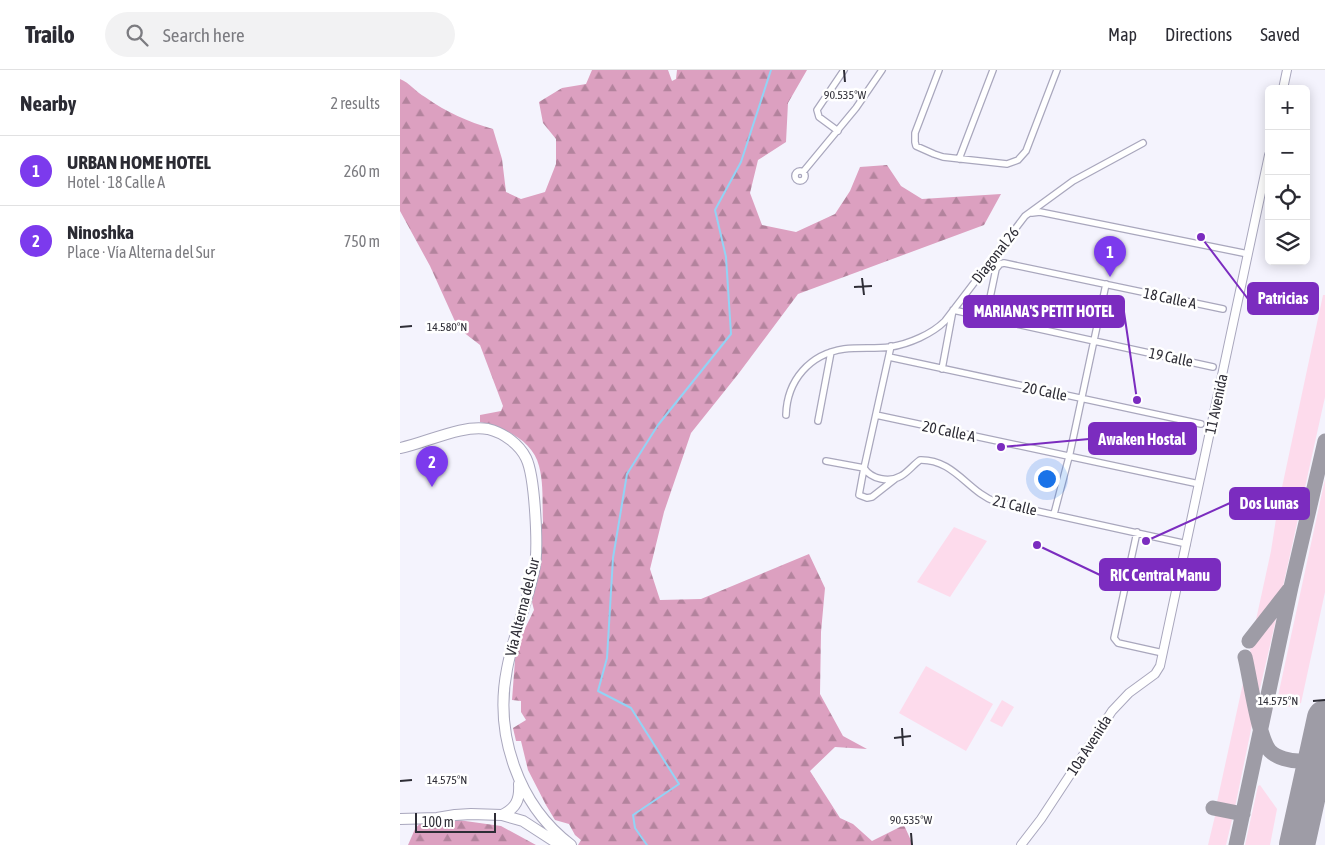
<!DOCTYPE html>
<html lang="en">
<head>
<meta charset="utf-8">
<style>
	body { margin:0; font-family:"Asap Condensed",sans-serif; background:#f2f2f3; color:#2b2b33 }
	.controls { position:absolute; right:15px; top:15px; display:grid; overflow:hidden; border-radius:8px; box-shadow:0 2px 12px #0003 }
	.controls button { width:45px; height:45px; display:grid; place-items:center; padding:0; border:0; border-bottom:1px solid #e1e1e2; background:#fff; color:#2b2b33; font:25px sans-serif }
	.scale { position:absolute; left:15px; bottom:12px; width:81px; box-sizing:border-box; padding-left:5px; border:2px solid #2e2d36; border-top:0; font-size:14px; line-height:18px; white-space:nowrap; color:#2e2d36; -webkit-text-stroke:4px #fff; paint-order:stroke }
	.you { position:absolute; left:646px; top:408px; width:18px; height:18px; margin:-12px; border:4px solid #fff; border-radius:50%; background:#1a73e8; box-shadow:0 0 0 8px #1a73e833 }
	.badge { display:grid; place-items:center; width:32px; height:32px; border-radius:50%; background:#7c3aed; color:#fff; font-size:16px; font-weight:700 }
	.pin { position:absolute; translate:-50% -41px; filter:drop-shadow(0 1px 2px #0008) }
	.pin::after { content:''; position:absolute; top:26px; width:18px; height:15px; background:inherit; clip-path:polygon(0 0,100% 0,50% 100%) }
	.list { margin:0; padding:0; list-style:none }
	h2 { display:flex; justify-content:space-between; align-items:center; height:65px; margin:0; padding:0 20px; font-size:21px }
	h2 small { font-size:16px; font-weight:400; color:#7c7c81 }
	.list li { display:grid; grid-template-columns:32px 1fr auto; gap:15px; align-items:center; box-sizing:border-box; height:70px; padding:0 20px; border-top:1px solid #e1e1e2 }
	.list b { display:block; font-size:19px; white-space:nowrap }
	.list p { margin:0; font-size:16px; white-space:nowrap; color:#7c7c81 }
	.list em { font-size:16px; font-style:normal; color:#7c7c81 }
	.icon { flex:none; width:28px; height:28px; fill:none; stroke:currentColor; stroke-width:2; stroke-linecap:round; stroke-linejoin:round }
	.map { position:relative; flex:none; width:925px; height:775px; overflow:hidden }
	header { display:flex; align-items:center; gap:30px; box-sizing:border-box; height:70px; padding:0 25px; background:#fff; border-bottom:1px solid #e1e1e2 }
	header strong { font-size:24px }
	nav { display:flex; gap:28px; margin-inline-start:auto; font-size:18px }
	.search { width:350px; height:45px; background:#f2f2f3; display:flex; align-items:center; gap:12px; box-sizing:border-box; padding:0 18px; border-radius:28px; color:#7c7c81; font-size:19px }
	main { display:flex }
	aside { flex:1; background:#fff }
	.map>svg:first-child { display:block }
	.grass { fill:#fddbec }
	.forest { fill:url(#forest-firs) }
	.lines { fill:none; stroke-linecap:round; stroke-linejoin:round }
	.stream { stroke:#92d3f5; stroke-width:2 }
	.taxiway { stroke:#9e9ca6; stroke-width:15 }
	.runway { stroke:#9e9ca6; stroke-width:36 }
	.street-casing { stroke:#a9a7bd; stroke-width:8 }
	.secondary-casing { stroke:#a9a7bd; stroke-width:10 }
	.highway-casing { stroke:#a9a7bd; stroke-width:12 }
	.street { stroke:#fff; stroke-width:5.5 }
	.secondary { stroke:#fff; stroke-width:8 }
	.highway { stroke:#fff; stroke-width:10 }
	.ticks { fill:none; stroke:#2e2d36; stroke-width:2 }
	.labels { text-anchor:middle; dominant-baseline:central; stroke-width:5; stroke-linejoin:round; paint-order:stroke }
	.street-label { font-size:15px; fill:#2e2d36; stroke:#fff }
	.ticks-label { font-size:12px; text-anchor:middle; fill:#2e2d36; stroke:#fff; stroke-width:5; stroke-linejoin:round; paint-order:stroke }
	.leader { fill:none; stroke:#7b2cbf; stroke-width:2 }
	.callout-dot { fill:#7b2cbf; stroke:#fff; stroke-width:2 }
	.callout { fill:#7b2cbf; stroke:#7b2cbf; stroke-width:2 }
	.callout-label { font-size:16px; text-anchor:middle; font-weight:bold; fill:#fff }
</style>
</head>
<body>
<header>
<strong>Trailo</strong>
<div class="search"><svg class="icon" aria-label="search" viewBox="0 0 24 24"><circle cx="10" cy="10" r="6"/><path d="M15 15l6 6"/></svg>Search here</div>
<nav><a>Map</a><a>Directions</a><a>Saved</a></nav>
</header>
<main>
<aside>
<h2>Nearby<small>2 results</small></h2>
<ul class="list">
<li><span class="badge">1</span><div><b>URBAN HOME HOTEL</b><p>Hotel · 18 Calle A</p></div><em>260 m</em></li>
<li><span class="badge">2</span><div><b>Ninoshka</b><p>Place · Vía Alterna del Sur</p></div><em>750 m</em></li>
</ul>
</aside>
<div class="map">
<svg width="925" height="775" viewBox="0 0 925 775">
	<defs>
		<pattern id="forest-firs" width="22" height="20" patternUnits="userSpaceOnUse" patternTransform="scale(1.25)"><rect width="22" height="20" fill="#dca0c0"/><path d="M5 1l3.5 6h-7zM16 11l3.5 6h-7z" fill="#b3839d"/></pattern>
	</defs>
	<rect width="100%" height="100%" fill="#f4f3fd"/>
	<path class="grass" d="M923,225H925V327L882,521L854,559L871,481L878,436Z
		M925,409V522L901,633L891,637L881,635L878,626Z
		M554,457L587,471L550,527L517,512Z
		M874,543L877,545L858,627L850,580Z
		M526,596L593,634L566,681L499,643Z
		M845,604L853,650L835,737L832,739L820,736L817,732Z
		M602,630L614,637L602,657L590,651Z
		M860,715L877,739L870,775H845L858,716Z
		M819,745L830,747L832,750L826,775H808L815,746Z"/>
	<path class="forest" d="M192,0H268L272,11L276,9L277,0H407L388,33L386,72L358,90L350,123L362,155L396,162L435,144L450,121L460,97L487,95L501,116L522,129L601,124L584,155L398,224L339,303L291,363L264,442L250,499L260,530L301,529L409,484L425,518L421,562L420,624L443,666L467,679L435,677L410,701L440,748L453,754L472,771L504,755L513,775H178L181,770L175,765L169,754L155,750L146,735L128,700L121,671H116L113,658L126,650L121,642V631L112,630L116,577L134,540L132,532L140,495L141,456L143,453C142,435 144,414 139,396C133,370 103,357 80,352V345L101,341L103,336L80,275L58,258L30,196L0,141V9C10,13 16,22 25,27C48,43 66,51 93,59L102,89L106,122L121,129L145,122L156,94V69L143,53L139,32L162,18L186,14Z
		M58,750L101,756L136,775H8L15,759L22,751Z"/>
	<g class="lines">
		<path class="stream" d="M247,775L235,758L233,745L279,714L231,638L198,621L207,588L213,488L227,404L258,355L331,264L326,187L315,140L341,92L371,0"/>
		<path class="taxiway" d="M849,571L889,520
			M845,587C850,607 858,668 870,681C877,688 890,691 899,691C908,692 916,687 925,684
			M813,738L843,744
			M836,775L891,517L925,371"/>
		<path class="runway" d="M897,775L925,648"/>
		<defs>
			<path id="street" d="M539,0L515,63V72L516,76L534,84L543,87L607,94L618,90L626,81L657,0
				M438,61L419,47L417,40L444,0
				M559,89L593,0
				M395 106a5 5 0 1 1 10 0a5 5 0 1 1-10 0Z
				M403,102L456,38L482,0
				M632,143L640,142L848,184
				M586,247L596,199L600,194L604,193L823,239
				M491,276L464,398L459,425L467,428L472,427L495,409
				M489,287L801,354
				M542,299L553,240L813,297
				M386,345C387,310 410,284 444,279C460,277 475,279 490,277C509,274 532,264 545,251L625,146L673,111L743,73
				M476,345L799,414
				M418,351L431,282
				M426,391L464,398
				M464,398C471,409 489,413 501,406C508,402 513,395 520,390C554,389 568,422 596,432L787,474
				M654,444L670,383L706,214
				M737,462L714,568L718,573L763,583"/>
			<path id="secondary" d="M883,19L887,0
				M621,775L641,749L712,641L729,623L755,604L760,596L869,85"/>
			<path id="highway" d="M0,378C26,373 62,354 88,359C104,363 119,374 126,388C135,406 139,481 134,501C127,534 113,566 107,599C94,664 118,735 171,775
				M102,745C116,738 120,730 119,714
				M0,749L37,748L55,745L71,744L102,745L123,751L160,775"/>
		</defs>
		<use href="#street" class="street-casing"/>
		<use href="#secondary" class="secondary-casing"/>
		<use href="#highway" class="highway-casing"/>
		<use href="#street" class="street"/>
		<use href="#secondary" class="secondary"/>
		<use href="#highway" class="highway"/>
	</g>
	<path class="ticks" d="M444,0L445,12M462,208L464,225M454,217L472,216M0,257L12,256M913,631L925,630M502,658L503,676M494,668L511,666M0,711L12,710M511,763L512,775"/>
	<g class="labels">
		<g class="street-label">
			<text transform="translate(595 185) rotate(-52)">Diagonal 26</text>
			<text transform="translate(770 228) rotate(12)">18 Calle A</text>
			<text transform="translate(771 287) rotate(12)">19 Calle</text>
			<text transform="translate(645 321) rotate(12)">20 Calle</text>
			<text transform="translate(816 334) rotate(-78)">11 Avenida</text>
			<text transform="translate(549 361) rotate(12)">20 Calle A</text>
			<text transform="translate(615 435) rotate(14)">21 Calle</text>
			<text transform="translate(122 537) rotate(-76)">Vía Alterna del Sur</text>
			<text transform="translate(689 675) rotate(-57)">10a Avenida</text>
		</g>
	</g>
	<g class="ticks-label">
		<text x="445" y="29">90.535°W</text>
		<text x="47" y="261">14.580°N</text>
		<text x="878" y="635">14.575°N</text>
		<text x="47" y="714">14.575°N</text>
		<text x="511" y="754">90.535°W</text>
	</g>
	<path class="leader" d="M801 167L848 229M737 330L724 242M601 377L689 369M746 471L830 433M637 475L700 505"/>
	<g class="callout-dot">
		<circle cx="801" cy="167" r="5"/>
		<circle cx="737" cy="330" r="5"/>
		<circle cx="601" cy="377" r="5"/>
		<circle cx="746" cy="471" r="5"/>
		<circle cx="637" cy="475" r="5"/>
	</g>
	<g class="callout">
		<rect x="848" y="213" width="70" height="31" rx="5"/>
		<rect x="564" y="226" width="160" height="31" rx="5"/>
		<rect x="689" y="353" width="107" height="31" rx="5"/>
		<rect x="830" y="418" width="79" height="31" rx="5"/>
		<rect x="700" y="489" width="120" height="31" rx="5"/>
	</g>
	<g class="callout-label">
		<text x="883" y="234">Patricias</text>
		<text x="644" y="247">MARIANA'S PETIT HOTEL</text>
		<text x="742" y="375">Awaken Hostal</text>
		<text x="869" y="439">Dos Lunas</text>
		<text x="760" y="511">RIC Central Manu</text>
	</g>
</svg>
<div class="controls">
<button>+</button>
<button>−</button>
<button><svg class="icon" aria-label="locate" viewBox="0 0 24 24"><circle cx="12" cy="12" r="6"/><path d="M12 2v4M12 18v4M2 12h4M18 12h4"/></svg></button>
<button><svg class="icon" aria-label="layers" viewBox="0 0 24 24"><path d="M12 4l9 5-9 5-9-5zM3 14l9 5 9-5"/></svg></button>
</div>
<div class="scale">100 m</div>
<div class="you"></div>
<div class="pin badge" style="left:710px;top:207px">1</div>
<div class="pin badge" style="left:32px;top:417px">2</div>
</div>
</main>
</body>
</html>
